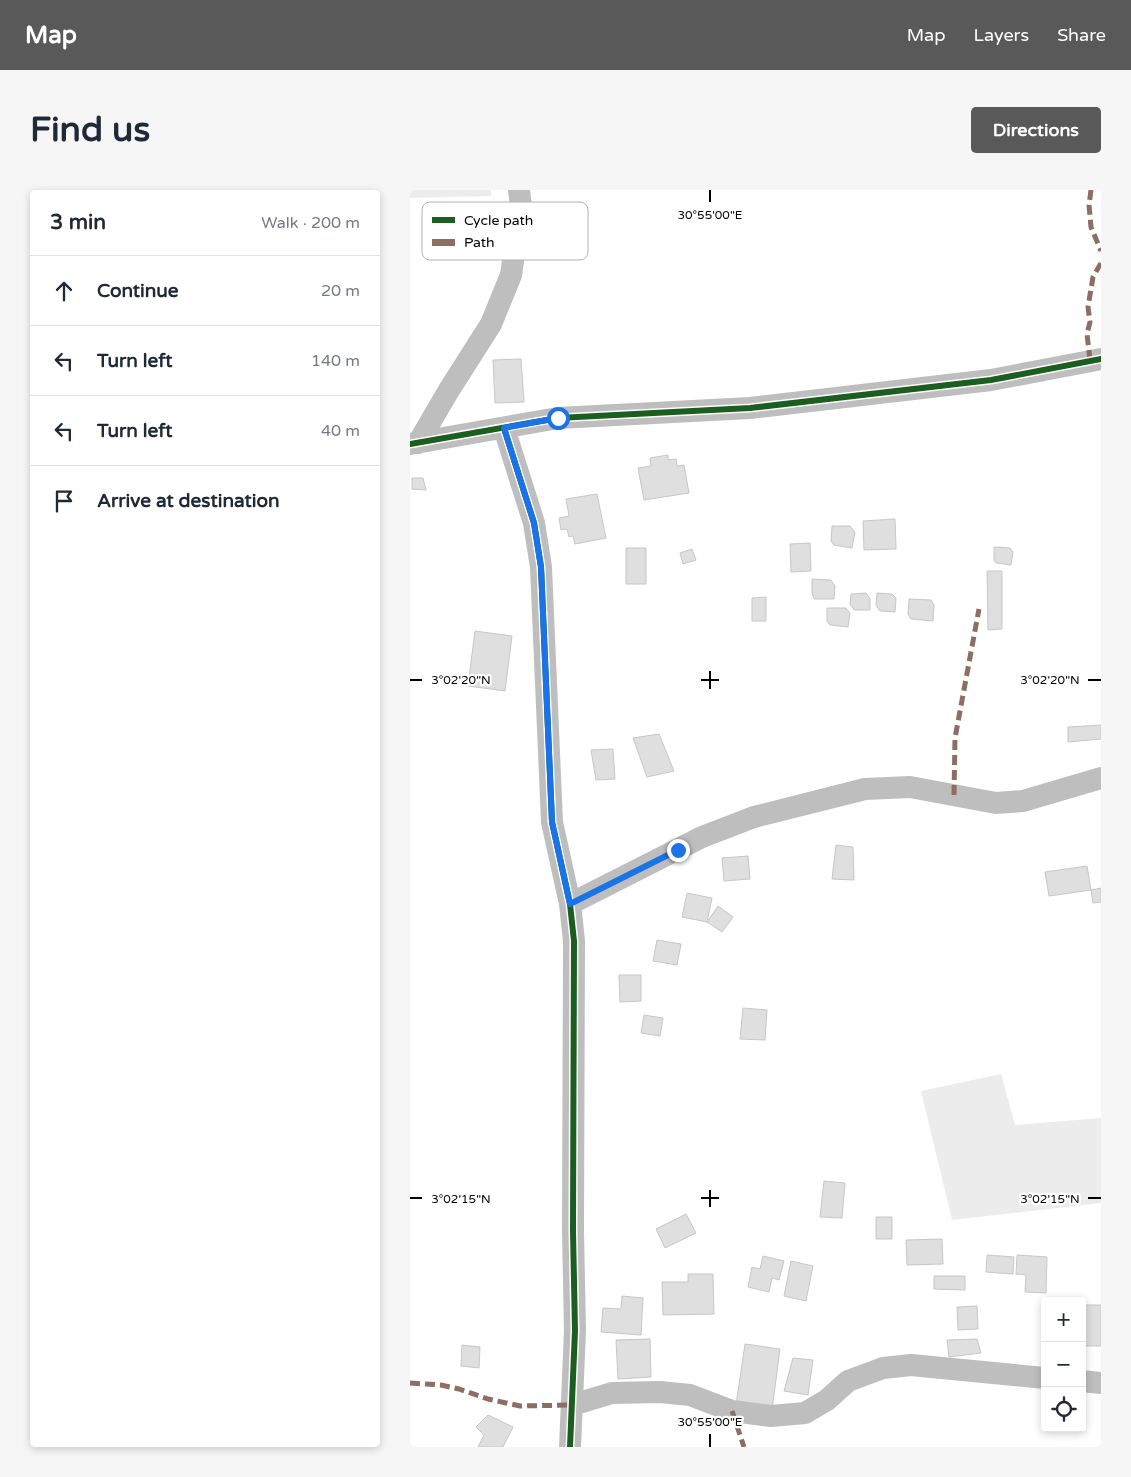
<!DOCTYPE html>
<html lang="en">
<head>
<meta charset="utf-8">
<style>
	body { margin:0; font-family:"Varela Round",sans-serif; background:#f6f6f7; color:#1f2937 }
	.controls { position:absolute; right:15px; bottom:15px; display:grid; overflow:hidden; border-radius:5px; box-shadow:0 2px 8px #0003 }
	.controls button { width:45px; height:45px; display:grid; place-items:center; padding:0; border:0; border-bottom:1px solid #e0e1e3; background:#fff; color:#1f2937; font:25px sans-serif }
	.stop { position:absolute; width:15px; height:15px; margin:-11px; border:4px solid #1a73e8; border-radius:50%; background:#fff }
	.stop.end { background:#1a73e8; border-color:#fff; box-shadow:0 1px 5px #0008 }
	.list { margin:0; padding:0; list-style:none }
	h2 { display:flex; justify-content:space-between; align-items:center; height:65px; margin:0; padding:0 20px; font-size:21px }
	h2 small { font-size:16px; font-weight:400; color:#747a83 }
	.list li { display:grid; grid-template-columns:32px 1fr auto; gap:15px; align-items:center; box-sizing:border-box; height:70px; padding:0 20px; border-top:1px solid #e0e1e3 }
	.list b { display:block; font-size:19px; white-space:nowrap }
	.list em { font-size:16px; font-style:normal; color:#747a83 }
	.icon { flex:none; width:28px; height:28px; fill:none; stroke:currentColor; stroke-width:2; stroke-linecap:round; stroke-linejoin:round }
	.map { position:relative; flex:none; width:691px; height:1257px; overflow:hidden; border-radius:5px }
	header { display:flex; align-items:center; gap:30px; box-sizing:border-box; height:70px; padding:0 25px; background:#595959; color:#fff }
	header strong { font-size:24px }
	nav { display:flex; gap:28px; margin-inline-start:auto; font-size:18px }
	.intro { display:flex; align-items:center; justify-content:space-between; box-sizing:border-box; height:120px; padding:0 30px }
	h1 { margin:0; font-size:35px }
	.button { padding:12px 22px; border-radius:5px; background:#595959; color:#fff; font-size:18px; font-weight:700 }
	main { display:flex; gap:30px; padding:0 30px }
	aside { flex:1; background:#fff; border-radius:5px; box-shadow:0 2px 8px #0003 }
	.map>svg:first-child { display:block }
	.green { fill:#ececec }
	.building { fill:#dfdfdf; stroke:#c7c7c7 }
	.lines { fill:none; stroke-linecap:round; stroke-linejoin:round }
	.minor { stroke:#bebebe; stroke-width:22 }
	.quiet { stroke:#8d6e63; stroke-width:5; stroke-dasharray:10 5; stroke-linecap:butt }
	.cycleway-casing { stroke:#fff; stroke-width:9 }
	.cycleway { stroke:#1b5e20; stroke-width:6 }
	.route { stroke:#1a73e8; stroke-width:6 }
	.ticks { fill:none; stroke:#000; stroke-width:2 }
	.key { fill:#fff; stroke:#b2b2b2; stroke-width:1 }
	.key-label { font-size:14px; fill:#000 }
	.ticks-label { font-size:12px; text-anchor:middle; fill:#000; stroke:#fff; stroke-width:4.5; stroke-linejoin:round; paint-order:stroke }
</style>
</head>
<body>
<header>
<strong>Map</strong>
<nav><a>Map</a><a>Layers</a><a>Share</a></nav>
</header>
<div class="intro"><h1>Find us</h1><a class="button">Directions</a></div>
<main>
<aside>
<h2>3 min<small>Walk · 200 m</small></h2>
<ul class="list">
<li><svg class="icon" aria-label="ahead" viewBox="0 0 24 24"><path d="M12 20V5M6 11l6-6 6 6"/></svg><div><b>Continue</b></div><em>20 m</em></li>
<li><svg class="icon" aria-label="left" viewBox="0 0 24 24"><path d="M17 20v-9H6M10 6l-5 5 5 5"/></svg><div><b>Turn left</b></div><em>140 m</em></li>
<li><svg class="icon" aria-label="left" viewBox="0 0 24 24"><path d="M17 20v-9H6M10 6l-5 5 5 5"/></svg><div><b>Turn left</b></div><em>40 m</em></li>
<li><svg class="icon" aria-label="arrive" viewBox="0 0 24 24"><path d="M6 21V4h12l-3 4 3 4H6"/></svg><div><b>Arrive at destination</b></div></li>
</ul>
</aside>
<div class="map">
<svg width="691" height="1257" viewBox="0 0 691 1257">
	<rect width="100%" height="100%" fill="#fff"/>
	<path class="green" d="M0,0H81V6L0,8Z
		M591,884L605,935L691,928V1013L542,1030L511,901Z"/>
	<path class="building" d="M111,169L114,212L85,213L83,170Z
		M258,265V270L266,269L267,276L274,275L279,303L234,310L228,278L241,276L240,268Z
		M2,288H13L16,300L2,299Z
		M187,304L196,348L165,354L163,346L159,347L157,339L151,340L149,328L159,326L156,309Z
		M485,329L486,359L454,360L453,331Z
		M422,336H440L445,342L442,358L424,355L421,351Z
		M400,353L401,381L381,382L380,354Z
		M584,357L600,358L603,362L601,375L586,373L584,370Z
		M216,358H236V394H216Z
		M282,359L286,370L273,374L270,363Z
		M577,381H592V439L578,440Z
		M402,389L421,390L425,396L424,409H404L402,403Z
		M456,403L460,409V420H444L440,414L441,404Z
		M467,403L482,404L486,408L485,422L470,421L466,415Z
		M356,407V431H342V408Z
		M499,409L521,410L524,415L523,431L501,429L498,424Z
		M417,418H436L440,423L438,437L420,435L417,431Z
		M65,441L102,446L95,501L58,496Z
		M691,535V549L658,552V537Z
		M249,544L264,581L237,587L223,548Z
		M203,559L205,589L186,590L181,560Z
		M426,655L443,657L444,690L422,689Z
		M338,666L340,689L314,691L312,668Z
		M677,676L681,700L639,706L635,682Z
		M691,698V712L683,713L681,700Z
		M277,703L302,708L297,732L272,727Z
		M308,716L323,727L312,742L297,732Z
		M247,750L271,754L267,775L243,771Z
		M209,785H231V811L210,812Z
		M333,818L357,820L355,850L330,849Z
		M234,825L253,828L250,846L231,843Z
		M414,991L435,993L432,1028L410,1027Z
		M276,1024L286,1043L255,1058L246,1039Z
		M466,1027H482V1049H466Z
		M532,1049L533,1074L497,1075L496,1050Z
		M577,1065L604,1067L603,1084L576,1082Z
		M607,1065L637,1067L636,1103L615,1102L616,1085L606,1084Z
		M353,1066L374,1071L369,1090L362,1088L359,1102L338,1097L342,1077L350,1079Z
		M381,1071L403,1076L396,1111L374,1106Z
		M278,1084H303L304,1124L253,1125L252,1092H278Z
		M524,1086H555V1100L524,1099Z
		M212,1106L233,1108L231,1145L191,1142L193,1118L211,1119Z
		M672,1115H691V1156H672Z
		M567,1116L568,1139L548,1140L547,1117Z
		M240,1149L241,1187L208,1189L206,1150Z
		M567,1149L571,1163L539,1167L537,1150Z
		M335,1154L370,1159L362,1220L326,1215Z
		M52,1155L70,1157L69,1178L51,1176Z
		M383,1168L403,1170L398,1205L374,1201Z
		M78,1225L103,1237L93,1257H68L74,1245L66,1237Z"/>
	<g class="lines">
		<path class="minor" d="M94,238L124,333L131,377L142,632L160,714L164,751L163,1041L165,1141L160,1257
			M8,253L39,200L81,134L101,85L111,16L109,0
			M0,254L148,228L340,218L581,190L691,169
			M160,714L292,647L344,627L455,599L500,597L586,613L613,611L691,588
			M672,1191L691,1193
			M162,1215L202,1203L250,1202L280,1205L322,1221L361,1226L395,1223L417,1210L438,1191L473,1178L501,1175L635,1188"/>
		<path class="quiet" d="M681,0L679,15L681,37L691,61
			M680,170L677,144L680,132L678,117L683,87L691,73
			M544,605L545,548L569,419
			M0,1193L31,1195L49,1199L78,1209L110,1216L162,1215
			M322,1221L334,1257"/>
		<defs>
			<path id="cycleway" d="M94,238L124,333L131,377L142,632L160,714L164,751L163,1041L165,1141L160,1257
				M0,254L148,228L340,218L581,190L691,169"/>
		</defs>
		<use href="#cycleway" class="cycleway-casing"/>
		<use href="#cycleway" class="cycleway"/>
	</g>
	<g class="lines">
		<path class="route" d="M148,228L94,238L124,333L131,377L142,632L160,714L268,660"/>
	</g>
	<path class="ticks" d="M300,0V12M300,481V499M0,490H12M291,490H309M678,490H691M300,1000V1017M0,1008H12M291,1008H309M678,1008H691M300,1244V1257"/>
	<rect x="12" y="12" width="166" height="58" rx="8" class="key"/>
	<rect x="22" y="27" width="23" height="6" fill="#1b5e20"/>
	<rect x="22" y="49" width="23" height="7" fill="#8d6e63"/>
	<g class="key-label">
		<text x="54" y="35">Cycle path</text>
		<text x="54" y="57">Path</text>
	</g>
	<g class="ticks-label">
		<text x="300" y="29">30°55'00"E</text>
		<text x="51" y="494">3°02'20"N</text>
		<text x="640" y="494">3°02'20"N</text>
		<text x="51" y="1013">3°02'15"N</text>
		<text x="640" y="1013">3°02'15"N</text>
		<text x="300" y="1236">30°55'00"E</text>
	</g>
</svg>
<div class="controls">
<button>+</button>
<button>−</button>
<button><svg class="icon" aria-label="locate" viewBox="0 0 24 24"><circle cx="12" cy="12" r="6"/><path d="M12 2v4M12 18v4M2 12h4M18 12h4"/></svg></button>
</div>
<div class="stop" style="left:148px;top:228px"></div>
<div class="stop end" style="left:268px;top:660px"></div>
</div>
</main>
</body>
</html>
